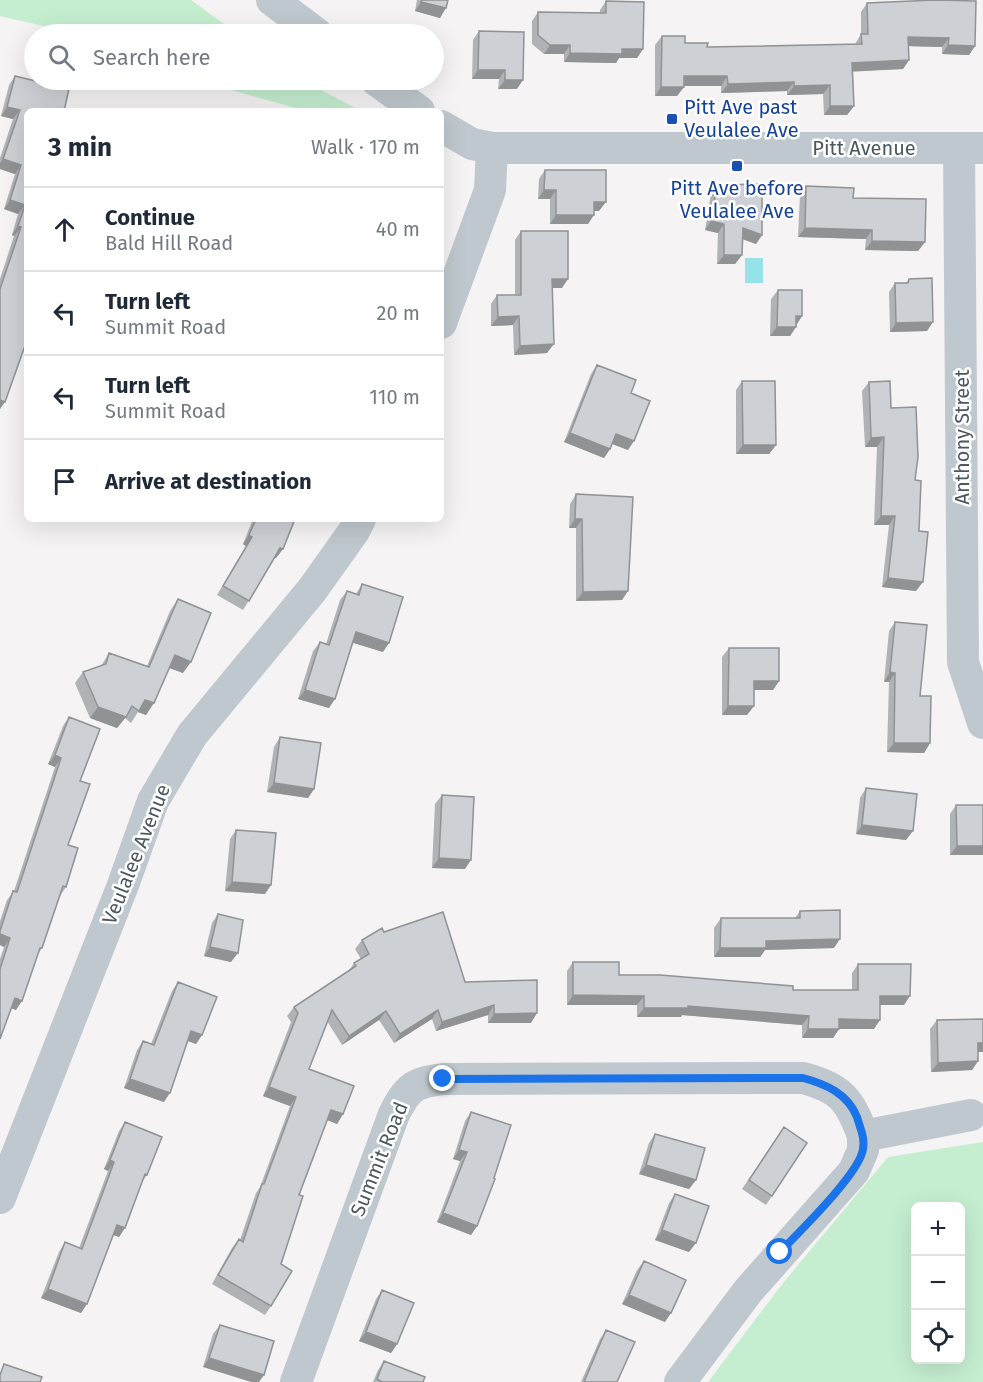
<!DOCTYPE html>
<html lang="en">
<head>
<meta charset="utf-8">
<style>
  body { margin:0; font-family:"Fira Sans",sans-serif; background:#f6f6f7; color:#1f2937 }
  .controls { position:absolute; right:18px; bottom:18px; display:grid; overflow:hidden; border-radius:9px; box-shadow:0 6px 24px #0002 }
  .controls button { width:54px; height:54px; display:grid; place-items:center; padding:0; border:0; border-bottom:2px solid #e0e1e3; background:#fff; color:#1f2937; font:30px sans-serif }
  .stop { position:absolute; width:18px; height:18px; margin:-14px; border:4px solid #1a73e8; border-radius:50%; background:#fff }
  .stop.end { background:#1a73e8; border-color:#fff; box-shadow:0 2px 6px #0008 }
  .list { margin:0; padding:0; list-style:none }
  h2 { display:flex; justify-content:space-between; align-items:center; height:78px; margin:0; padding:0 24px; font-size:26px }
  h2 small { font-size:20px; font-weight:400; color:#747a83 }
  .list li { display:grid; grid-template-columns:39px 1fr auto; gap:18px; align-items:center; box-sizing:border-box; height:84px; padding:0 24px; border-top:2px solid #e0e1e3 }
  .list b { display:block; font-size:22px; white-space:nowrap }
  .list p { margin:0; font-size:20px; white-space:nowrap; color:#747a83 }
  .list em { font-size:20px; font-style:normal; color:#747a83 }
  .icon { flex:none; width:33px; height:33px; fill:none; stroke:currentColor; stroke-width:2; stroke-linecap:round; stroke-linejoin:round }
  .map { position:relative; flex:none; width:983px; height:1382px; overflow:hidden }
  .search { position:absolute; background:#fff; box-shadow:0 6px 24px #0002; left:24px; top:24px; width:420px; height:66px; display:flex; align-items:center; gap:15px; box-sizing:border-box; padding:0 21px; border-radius:33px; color:#747a83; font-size:22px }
  .panel { position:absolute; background:#fff; box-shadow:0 6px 24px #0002; left:24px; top:108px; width:420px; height:414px; border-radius:9px }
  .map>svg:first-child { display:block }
  .green { fill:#c5eed0; fill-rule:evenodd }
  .water { fill:#95e2e8 }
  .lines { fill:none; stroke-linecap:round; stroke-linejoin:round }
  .minor { stroke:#bfc8ce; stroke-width:32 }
  .wall { fill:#b0b3b6 }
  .shaded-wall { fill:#909294 }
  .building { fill:#cdd0d4; stroke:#909294; stroke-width:1.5 }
  .route { stroke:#1a73e8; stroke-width:8 }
  .transit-dot { fill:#1a4fb4; stroke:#fff; stroke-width:2 }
  .labels { text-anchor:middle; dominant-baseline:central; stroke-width:5; stroke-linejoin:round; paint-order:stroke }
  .transit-label { font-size:20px; fill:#164399; stroke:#fff; text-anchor:start }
  .street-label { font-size:20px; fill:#4b585f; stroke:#fff }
</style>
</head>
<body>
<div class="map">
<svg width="983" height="1382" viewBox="0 0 983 1382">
  <rect width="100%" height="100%" fill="#f5f3f3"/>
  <path class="green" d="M0,0H191L238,34H78L0,16Z
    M202,80H302L361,111H306L234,91Z
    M983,1142V1382H708L783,1283L888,1157ZM960,1206V1360H916V1206Z"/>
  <path class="water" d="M745,258H763V283H745Z"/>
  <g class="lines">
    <path class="minor" d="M272,0L317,34
      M376,80L419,111
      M441,126L472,144L492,148H983
      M959,148L963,662L983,723
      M441,323L490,190L492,148
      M0,1198L123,885L153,801L192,735L312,590L354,531L360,519
      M296,1382L394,1114C408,1087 413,1083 443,1079L803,1078C841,1088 850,1100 863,1136L971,1115
      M680,1382L748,1291L854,1171L863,1150V1136"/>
  </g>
  <path class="wall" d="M417,0H448L440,18L415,11Z
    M606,1L643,49L637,58H619L616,63L564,62V54H544L532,44V21L538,12L600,13V10Z
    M867,3L975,46L969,55L942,54V47L908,46L909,60L903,69L853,71L854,106L847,115H824L823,94L787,95V91L721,93V86H684V87L677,96H655V45L662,36L685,43L707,47L855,44L861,34V12Z
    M479,31L517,89H498L499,79H472L473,40Z
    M15,76L27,111V340L0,409V279L14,236L12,235L18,214L4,209L15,174L0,169V158L13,119L1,116L9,85Z
    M545,170L599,211H594L588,224H550V199H538L539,179Z
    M717,185L762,235L756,244L742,239V255L735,264H717L718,233L705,230L711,194Z
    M806,186L925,242L918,251L865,250L866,239L798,237L800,195Z
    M521,231L562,288H552L547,353L514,355L513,325L491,326V304L497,295H515V240Z
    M909,279L927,331L890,332L889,292L895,283H906Z
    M778,290L802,316L790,336H770L771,299Z
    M597,365L631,393L628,450L612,444L610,449L604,458L564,442L591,374Z
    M742,381L776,445L769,454H736V390Z
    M869,382L891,408L915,480L919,531L916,591L882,587L889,525H874L877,447H865L862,391Z
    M576,494L622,600L576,601V528H569L570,504Z
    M253,519H295L283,549L276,558H275L243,610L217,595L246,546L243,544Z
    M362,584L383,652L353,642L329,708L298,699L313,651L320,642L326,644L340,600L347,591L356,594Z
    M178,599L183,673L169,668L146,715L138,712L131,723L125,718L117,728L90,718L75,683L83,672L101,666L109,653L147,666L170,611Z
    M895,622L920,696L930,743L924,753L887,752L889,682H884L889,631Z
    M729,648L779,681L773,690H754V706L747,715H722V657Z
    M69,717L80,781L68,845L66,887L60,896L42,948L38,954L16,1010L11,1008L0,1039V959L4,947L0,945V921L7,900L14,891L55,767L48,764L63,726Z
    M280,737L314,789L308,798L267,792L274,747Z
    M866,788L906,840L856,834L860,798Z
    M442,795L465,869L432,868L435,804Z
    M956,805H983V855H950V814Z
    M236,830L265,894L225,891L230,839Z
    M800,911L834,948L765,950L760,957H714V928L721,918H795Z
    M218,914L231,962L204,956L212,923Z
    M384,932L531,1023H488V1015L436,1031L432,1019L394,1043L379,1020L342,1045L327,1021L309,1069L343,1114L337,1124L327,1120L299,1195L271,1306L265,1315L212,1284L232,1248L239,1239L240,1240L256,1193L260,1187L290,1106L263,1096L291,1022L287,1016L294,1007L348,972L354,963L361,959L355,949L362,940Z
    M573,962L619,975L793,990H852V973L858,964L904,1005H880L874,1029H839L833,1038H802V1025L682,1015L681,1017H637V1005H567V971Z
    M178,982L202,1035L196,1044L188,1041L164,1102L124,1088L137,1050L143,1041L151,1044L172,991Z
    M983,1019V1052H978V1061L972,1070L931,1072L930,1029L937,1020Z
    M471,1112L494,1178L477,1226L471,1235L437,1222L460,1161L453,1159L465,1121Z
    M125,1122L147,1175L142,1182L119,1237L113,1235L81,1313L41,1298L59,1252L65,1242L79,1248L108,1171L104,1169L119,1131Z
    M784,1127L807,1143L766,1205L742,1189Z
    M655,1134L696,1180L689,1189L639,1174L649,1143Z
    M675,1194L689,1252L655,1240L669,1203Z
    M644,1261L665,1322L622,1304L637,1270Z
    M382,1290L397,1344L391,1353L359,1341L376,1299Z
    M220,1325L274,1341L203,1367L213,1334Z
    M606,1330L617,1382H581L600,1339Z
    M384,1361L423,1382H373L378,1370Z"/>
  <path class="shaded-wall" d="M421,2L446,8L440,18L415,11Z
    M908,37L949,38L942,47L902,46Z
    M550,45H570L564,54H544Z
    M948,45L975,46L969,55L942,54Z
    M622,49H643L637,58H619L616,63L564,62L570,53Z
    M909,60L903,69L846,72L852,63Z
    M478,70H505L499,79H472Z
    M684,76H727L721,86H677Z
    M505,80H523L517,89H498Z
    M794,82L787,91L721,93L728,84Z
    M830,85L823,94L787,95L794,86Z
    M661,87H684L677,96H655Z
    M830,106H854L847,115H824Z
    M7,107L20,110L13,119L1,116Z
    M3,159L21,165L15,174L0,169V163Z
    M544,190H556L550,199H538Z
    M10,200L25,205L18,214L4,209Z
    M594,202H606L599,211H588Z
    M556,215H594L588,224H550Z
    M711,221L724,224L718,233L705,230Z
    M18,226L21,227L14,236L12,235Z
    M743,228L762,235L756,244L737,237Z
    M805,228L872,230L866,239L798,237Z
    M872,241L925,242L918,251L865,250Z
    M724,255H742L735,264H717Z
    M552,279H568L562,288H546Z
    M519,316L513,325L491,326L498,317Z
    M796,316H802L796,325Z
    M933,322L927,331L890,332L896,323Z
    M777,327H796L790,336H770Z
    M554,344L547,353L514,355L520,346Z
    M0,400L5,402L0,409Z
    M570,433L610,449L604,458L564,442Z
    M616,434L634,441L628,450L610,443Z
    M884,437L877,447H865L871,438Z
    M743,445H776L769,454H736Z
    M881,516H895L889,525H874Z
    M575,519H582L576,528H569Z
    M249,535L252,537L246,546L243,544Z
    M280,548L283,549L276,558L274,557Z
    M888,578L923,582L916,591L882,587Z
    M628,591L622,600L576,601L583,592Z
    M356,632L389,643L383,652L350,642Z
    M175,655L191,662L183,673L167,667Z
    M890,672L895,673L889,682H884Z
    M754,681H779L773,690H748Z
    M305,690L335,699L329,708L298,699Z
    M145,700L154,703L146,715L138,712Z
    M728,706H754L747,715H722Z
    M98,707L126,717L117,728L90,718Z
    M894,743H930L924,753L887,752Z
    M55,755L61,758L55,767L48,764Z
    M274,783L314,789L308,798L267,792Z
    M862,825L913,831L906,840L856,834Z
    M957,846H983V855H950Z
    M439,858L471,860L465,869L432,868Z
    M232,882L271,885L265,894L225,891Z
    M0,934L10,938L4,947L0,945Z
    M840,939L834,948L765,950L760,957H714L720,948L766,941Z
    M210,947L238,953L231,962L204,956Z
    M573,995L644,996L637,1005H567Z
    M880,996H910L904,1005H874Z
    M15,998L22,1001L16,1010L8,1007Z
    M494,1005L488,1015L436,1031L442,1022Z
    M688,1006L809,1016L802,1025L682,1015L681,1017H637L644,1008Z
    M438,1010L432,1019L394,1043L400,1034Z
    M386,1011L379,1020L342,1045L349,1036Z
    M537,1013L531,1023H488L494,1014Z
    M839,1019L880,1020L874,1029H833Z
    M808,1029H839L833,1038H802Z
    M191,1031L202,1035L196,1044L185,1040Z
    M978,1043H983V1052H971Z
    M978,1061L972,1070L931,1072L938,1063Z
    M130,1079L170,1093L164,1102L124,1088Z
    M269,1087L296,1097L290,1106L263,1096Z
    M331,1110L343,1114L337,1124L325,1119Z
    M459,1150L467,1152L460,1161L453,1159Z
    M110,1160L114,1162L108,1171L104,1169Z
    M646,1165L696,1180L689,1189L639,1174Z
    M443,1213L477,1226L471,1235L437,1222Z
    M117,1225L125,1228L119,1237L111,1234Z
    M662,1230L696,1243L689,1252L655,1240Z
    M48,1289L87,1304L81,1313L41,1298Z
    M629,1295L671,1313L665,1322L622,1304Z
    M366,1332L397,1344L391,1353L359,1341Z
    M209,1358L264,1375L259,1382H251L203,1367Z"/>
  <path class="building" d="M422,0H448L446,8L421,2Z
    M934,0L976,1L975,46L948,45L949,38L908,37L909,60L852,63L854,106H830V85L794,86V82L728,84L727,76H684V87H661L662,36H685V43H708L707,47L862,44L861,34H868L867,3Z
    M606,1L644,2L643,49H622V54L570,53V45H550L538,35V12L606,13Z
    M479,31L524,32L523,80H505V70H478Z
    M15,76L69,89L64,111H27V340L5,402L0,400V289L21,227L18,226L25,205L10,200L21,165L3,159L20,110L7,107Z
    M545,170H606V202H594V215H556V190H544Z
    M762,184V235L743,228L742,255H724V224L711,221L717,185Z
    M806,186L854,188L853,198L926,199L925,242L872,241V230L805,228Z
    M521,231H568V279H552L554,344L520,346L519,316L498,317L497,295H521Z
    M932,278L933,322L896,323L895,283H908L909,279Z
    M778,290H802V316H796V327H777Z
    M597,365L636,380L631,393L650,401L634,441L616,434L610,449L570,433Z
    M742,381H775L776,445H743Z
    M890,381L891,408L916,407L918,457L915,480L921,481L919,531L928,532L923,582L888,578L895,516H881L884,437L871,438L869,382Z
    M576,494L633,497L628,591L583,592L582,519H575Z
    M256,519H295L283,549L280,548L249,601L223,586L252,537L249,535Z
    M362,584L403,597L389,643L356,632L335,699L305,690L320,642L329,645L347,591L359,595Z
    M178,599L211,613L191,662L175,655L154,703L145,700L139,711L132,706L126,717L98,707L83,672L106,664L109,653L149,667Z
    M895,622L927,625L920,696H931L930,743H894L895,673L890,672Z
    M729,648H779V681H754V706H728Z
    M69,717L100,729L80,781L90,784L68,845L78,848L66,887L63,886L42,948H40L22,1001L15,998L0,1039V969L10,938L0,934V931L13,891L17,892L61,758L55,755Z
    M280,737L321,743L314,789L274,783Z
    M866,788L917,794L913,831L862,825Z
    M442,795L474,797L471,860L439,858Z
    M956,805H983V846H957Z
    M236,830L276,833L271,885L232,882Z
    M840,910V939L766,941V948H720L721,918H800V911Z
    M443,912L465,982L537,980V1013L494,1014V1005L442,1022L438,1010L400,1034L386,1011L349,1036L332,1010L309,1069L354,1086L343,1114L331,1110L299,1195L303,1196L281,1264L292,1271L271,1306L218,1275L239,1239L243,1242L262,1184H264L296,1097L269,1087L298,1013L294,1007L356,966L354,963L369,954L362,940L382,928L384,932Z
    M218,914L243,920L238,953L210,947Z
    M573,962H619V975H660L793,986V990H858V964H911L910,996H880V1020L839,1019V1029H808L809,1016L688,1006V1008H644V996L573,995Z
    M178,982L217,997L202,1035L191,1031L170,1093L130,1079L143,1041L154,1045Z
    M983,1019V1043H978V1061L938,1063L937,1020Z
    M471,1112L511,1125L494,1178L495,1179L477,1226L443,1213L467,1152L459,1150Z
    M125,1122L162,1137L147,1175L145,1174L125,1228L117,1225L87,1304L48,1289L65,1242L82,1249L114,1162L110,1160Z
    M784,1127L807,1143L772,1196L749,1180Z
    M655,1134L705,1148L696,1180L646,1165Z
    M675,1194L709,1206L696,1243L662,1230Z
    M644,1261L686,1280L671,1313L629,1295Z
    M382,1290L414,1303L397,1344L366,1332Z
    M220,1325L274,1341L264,1375L209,1358Z
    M606,1330L635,1342L617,1382H584Z
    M384,1361L425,1377L423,1382H382L377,1379Z
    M4,1364L42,1377L40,1382H0V1375Z"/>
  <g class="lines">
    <path class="route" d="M443,1079L803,1078C826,1084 848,1094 857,1117C860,1128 865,1137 863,1149C860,1173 799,1232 780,1252"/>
  </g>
  <g class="transit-dot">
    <rect x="666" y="113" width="12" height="12" rx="3"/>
    <rect x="731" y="160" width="12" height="12" rx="3"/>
  </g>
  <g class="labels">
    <g class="transit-label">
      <text x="684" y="107">Pitt Ave past<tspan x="684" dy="23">Veulalee Ave</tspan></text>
      <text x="737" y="188" text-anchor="middle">Pitt Ave before<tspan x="737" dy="23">Veulalee Ave</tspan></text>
    </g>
    <g class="street-label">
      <text x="864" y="148">Pitt Avenue</text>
      <text transform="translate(962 437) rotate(-90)">Anthony Street</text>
      <text transform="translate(136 854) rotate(-68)">Veulalee Avenue</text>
      <text transform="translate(379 1159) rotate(-68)">Summit Road</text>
    </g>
  </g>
</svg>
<div class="controls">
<button>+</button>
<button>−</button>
<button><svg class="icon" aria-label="locate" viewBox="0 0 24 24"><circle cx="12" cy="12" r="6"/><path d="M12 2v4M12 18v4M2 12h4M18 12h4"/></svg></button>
</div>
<div class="stop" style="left:780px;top:1252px"></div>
<div class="stop end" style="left:443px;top:1079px"></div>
<div class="search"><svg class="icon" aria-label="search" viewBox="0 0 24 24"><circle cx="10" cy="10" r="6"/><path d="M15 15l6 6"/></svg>Search here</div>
<section class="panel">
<h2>3 min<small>Walk · 170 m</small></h2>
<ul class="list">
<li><svg class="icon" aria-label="ahead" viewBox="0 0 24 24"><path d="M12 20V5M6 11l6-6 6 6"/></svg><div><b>Continue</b><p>Bald Hill Road</p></div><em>40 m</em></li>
<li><svg class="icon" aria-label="left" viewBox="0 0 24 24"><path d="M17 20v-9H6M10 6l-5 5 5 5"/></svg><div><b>Turn left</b><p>Summit Road</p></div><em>20 m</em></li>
<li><svg class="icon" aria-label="left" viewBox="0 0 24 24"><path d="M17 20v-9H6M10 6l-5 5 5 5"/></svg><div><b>Turn left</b><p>Summit Road</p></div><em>110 m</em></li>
<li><svg class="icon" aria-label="arrive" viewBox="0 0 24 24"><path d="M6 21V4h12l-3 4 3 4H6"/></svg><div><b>Arrive at destination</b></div></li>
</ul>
</section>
</div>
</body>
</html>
